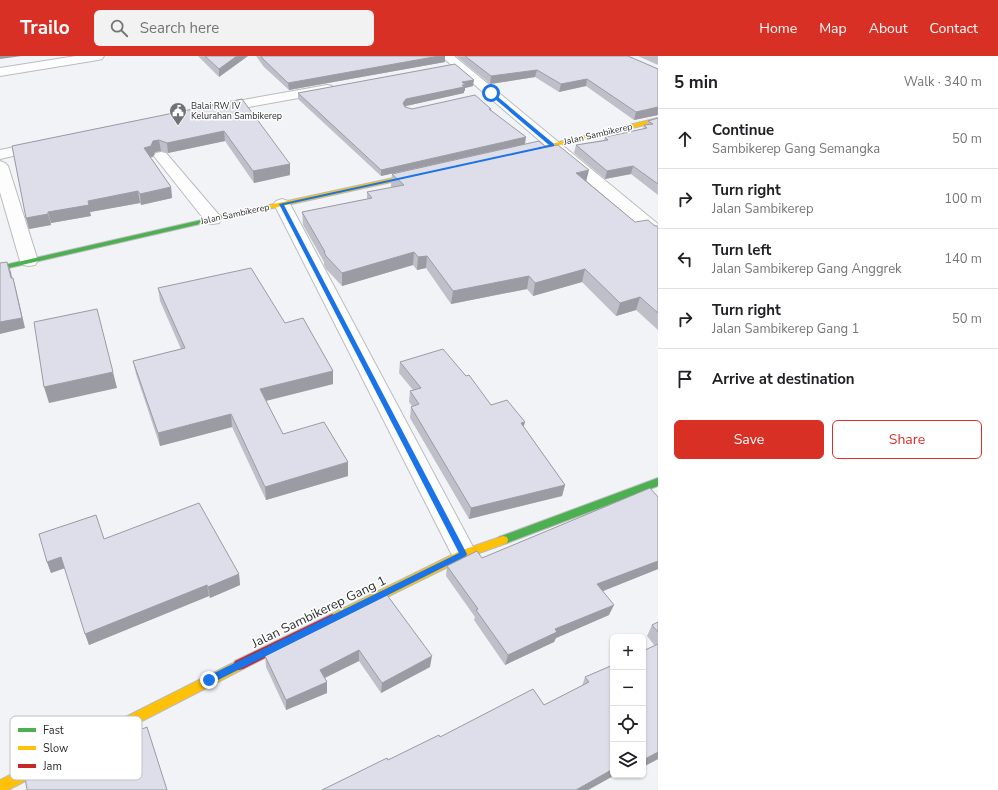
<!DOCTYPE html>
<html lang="en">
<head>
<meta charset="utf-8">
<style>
  body { margin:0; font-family:"Nunito Sans",sans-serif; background:#f2f2f2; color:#202124 }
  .controls { position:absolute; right:12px; bottom:12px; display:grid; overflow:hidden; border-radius:6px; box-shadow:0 1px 3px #0004 }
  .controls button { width:36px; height:36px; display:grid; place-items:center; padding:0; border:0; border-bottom:1px solid #e0e0e0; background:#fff; color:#202124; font:20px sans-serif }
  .stop { position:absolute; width:12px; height:12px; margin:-9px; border:3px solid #1a73e8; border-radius:50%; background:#fff }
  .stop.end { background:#1a73e8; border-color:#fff; box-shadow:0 1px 4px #0008 }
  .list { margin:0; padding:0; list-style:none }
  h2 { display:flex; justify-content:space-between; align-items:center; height:52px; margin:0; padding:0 16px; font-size:17px }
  h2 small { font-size:13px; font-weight:400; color:#757577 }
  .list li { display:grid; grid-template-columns:26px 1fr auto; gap:12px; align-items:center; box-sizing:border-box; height:60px; padding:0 16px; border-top:1px solid #e0e0e0 }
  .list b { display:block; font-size:15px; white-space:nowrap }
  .list p { margin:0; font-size:13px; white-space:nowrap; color:#757577 }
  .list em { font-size:13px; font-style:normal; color:#757577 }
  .actions { display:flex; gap:8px; padding:12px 16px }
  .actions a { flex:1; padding:9px 0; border:1px solid #d93025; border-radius:6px; text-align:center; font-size:14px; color:#d93025 }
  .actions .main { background:#d93025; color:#fff }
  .icon { flex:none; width:22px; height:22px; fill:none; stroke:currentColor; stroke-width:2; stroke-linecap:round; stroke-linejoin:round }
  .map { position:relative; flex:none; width:658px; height:734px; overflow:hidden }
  header { display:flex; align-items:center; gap:24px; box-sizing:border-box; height:56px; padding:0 20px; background:#d93025; color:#fff }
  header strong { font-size:19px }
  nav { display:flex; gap:22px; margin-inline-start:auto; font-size:14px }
  .search { width:280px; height:36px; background:#f2f2f2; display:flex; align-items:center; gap:10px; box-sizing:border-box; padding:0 14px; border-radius:6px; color:#757577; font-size:15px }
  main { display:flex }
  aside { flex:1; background:#fff }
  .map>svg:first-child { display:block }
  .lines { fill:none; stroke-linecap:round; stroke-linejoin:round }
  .street-casing { stroke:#babcbe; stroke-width:2 }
  .fast-casing { stroke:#babcbe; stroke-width:2 }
  .slow-casing { stroke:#babcbe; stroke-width:2 }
  .jam-casing { stroke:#babcbe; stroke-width:2 }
  .street { fill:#fdfdfe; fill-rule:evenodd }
  .fast { fill:#4caf50; fill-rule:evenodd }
  .slow { fill:#ffc107; fill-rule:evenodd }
  .jam { fill:#c62828; fill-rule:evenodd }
  .wall { fill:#bfbfc9 }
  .shaded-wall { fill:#9b9ba4 }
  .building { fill:#dedeea; stroke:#9b9ba4 }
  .route { fill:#1a73e8 }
  .labels { text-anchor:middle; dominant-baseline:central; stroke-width:3; stroke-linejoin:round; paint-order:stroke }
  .far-poi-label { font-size:9px; fill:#2b2c2f; stroke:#fff; text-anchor:start }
  .far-street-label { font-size:9px; fill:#2b2c2f; stroke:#fff }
  .near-street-label { font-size:13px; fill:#2b2c2f; stroke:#fff }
  .key { fill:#fff; stroke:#bfc0c1; stroke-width:1 }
  .key-label { font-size:11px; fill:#2b2c2f }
</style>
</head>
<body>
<header>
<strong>Trailo</strong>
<div class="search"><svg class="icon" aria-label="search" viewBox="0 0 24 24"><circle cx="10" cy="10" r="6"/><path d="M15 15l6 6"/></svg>Search here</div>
<nav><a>Home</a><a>Map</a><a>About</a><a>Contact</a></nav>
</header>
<main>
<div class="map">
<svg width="658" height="734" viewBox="0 0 658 734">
  <rect width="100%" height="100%" fill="#f1f3f6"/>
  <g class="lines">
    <defs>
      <path id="street" d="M76,0H104L102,3L98,4L0,20V12Z
        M441,0H454L658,168V182L652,181Z
        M327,29L332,30L334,33L332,36L215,57L210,56L208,53L210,50L215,49Z
        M42,85L47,86L49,89L47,92L0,103V94Z
        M161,96L166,97L219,159L221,163L219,167L213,168L207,167L154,100L156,97Z
        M0,105L5,107L8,110L38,205L35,209L29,210L23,209L20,205L0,136Z
        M282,143L288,145L290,148L473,491L477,498L473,505L464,508L455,505L274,148L276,145Z"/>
      <path id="fast" d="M241,155L244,157L243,158L0,214V210Z
        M658,422V430L507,487L503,488L499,487L498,484L499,481Z"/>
      <path id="slow" d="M658,62V66L517,99L514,97Z
        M421,116L424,118L423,119L241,159L238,157L241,155Z
        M503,480L507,481L508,484L507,487L468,501L336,566L332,568L328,566L326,563L328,560L460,495Z
        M239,604L243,605L245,609L243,613L8,734H0V724Z"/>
      <path id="jam" d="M332,558L336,560L338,563L336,566L243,613L239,614L235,613L233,609L235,605Z"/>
    </defs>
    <use href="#street" class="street-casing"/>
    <use href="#fast" class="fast-casing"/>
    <use href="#slow" class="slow-casing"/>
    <use href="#jam" class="jam-casing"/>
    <use href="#street" class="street"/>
    <use href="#fast" class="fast"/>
    <use href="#slow" class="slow"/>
    <use href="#jam" class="jam"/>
  </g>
  <path class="wall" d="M198,0H248L219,21Z
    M256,0H445V6L289,34L264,11Z
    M456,0H628L658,13V59L634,64L586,30L559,36L535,21L490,28Z
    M638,0H658V9Z
    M473,30L465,32V35H464V37L406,50L405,51L412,53H491V54L525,88L381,120L298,43V37Z
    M242,43L290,119L254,127L225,85L168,97L161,95L155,96L153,101H150L171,131L172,142L141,149L140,147L90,156L91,160L51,167V169L29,173L26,162L12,90Z
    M658,62V139L631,118L605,123L574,97L576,89L604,84L605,81L643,73L644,69H647L648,65Z
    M392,118L586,125L635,166L658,170V274L636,254L616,260L582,226L533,240L527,233L451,248L426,212L417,214L413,209L342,230L326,213L324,209V206L303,169L302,156L367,143V136L392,132L391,130Z
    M158,232L285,267L333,315V328L266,345L283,378L348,420L266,444L232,371L160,390L136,318L133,305L181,293L160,245Z
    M400,306L491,349L524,371L565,429L562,440L469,463L410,362L411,351L412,350L409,346L410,335L413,334L399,317Z
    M658,441V513L603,535L609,559L556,582L554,586L505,609L474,564L475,561L446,520L447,510L482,502Z
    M104,483L239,518L240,529L210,542L209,540L89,589L65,512L51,517L47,506Z
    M387,539L430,611L381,637L359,605L325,622L327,626V637L286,654L266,611L265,600Z
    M658,566V703L643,711V595L655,590L647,580L652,569Z
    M613,609L615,719L588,734H322L388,704L440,681L544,649L582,630L585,621Z"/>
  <path class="shaded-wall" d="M0,0H22L0,3Z
    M237,0H248L219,21V13Z
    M439,0H445V6L289,34L288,27Z
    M537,14L535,21L490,28L491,20Z
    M587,23L586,30L559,36L561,28Z
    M474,24L473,30L465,32V35H464V37L406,50L403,53V47L406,43L462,26Z
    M658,51V59L634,64L636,56Z
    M224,75L225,85L168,97L167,87Z
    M526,81L525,88L381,120V114Z
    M159,84L161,95L155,96L153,101L145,102L144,92L153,85Z
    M290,108V119L254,127L253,115Z
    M633,110L631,118L605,123L607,115Z
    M589,114L586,126L576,117Z
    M171,131L172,142L141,149L140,138Z
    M138,135L140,147L90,156L91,160L51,167L48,156L88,145Z
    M48,158L51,169L29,173L26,162Z
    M414,196L413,209L342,230V217Z
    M427,200L426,212L417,214L418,201Z
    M7,206L11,216L14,233L11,222Z
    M585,213L582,226L533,240L535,227Z
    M529,220L527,233L451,248L453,235Z
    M13,222L16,233L25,272L0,278V266Z
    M640,241L636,254L616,260L620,247Z
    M333,315V328L261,346L260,333Z
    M113,316L117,332L49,347L44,331Z
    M231,358L232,371L160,390L158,377Z
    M525,366L522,377L521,367Z
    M348,406V420L266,444L265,431Z
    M565,429L562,440L469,463L471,452Z
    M61,501L65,512L51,517L47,506Z
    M658,505V513L593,539L597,528Z
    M239,518L240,529L210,542L208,531Z
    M207,529L209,540L89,589L85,578Z
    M614,549L609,559L556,582L554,586L505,609L508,599L555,573Z
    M359,594V605L320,624V614Z
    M432,600L430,611L381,637L382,627Z
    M327,626V637L286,654V644Z
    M658,696V703L643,711V707L645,703Z
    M613,713V719H615L588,734H576Z"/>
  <path class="building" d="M205,0H237L219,13Z
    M261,0H439L288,27L263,3Z
    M465,0H628L658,13V51L636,56L587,23L561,28L537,14L491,20Z
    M455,8L474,24L462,26L466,29H462L464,31L406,43L403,47L405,51L412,53L475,39L491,53H489L526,81L381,114L298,37Z
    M242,43L290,108L253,115L224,75L167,87L159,84L153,85L151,90L144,92L171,131L140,138L138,135L88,145L89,149L48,156V158L26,162L12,90Z
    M658,62V128L633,110L607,115L576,89L608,84L605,81L647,72L644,69L653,68L648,65Z
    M539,85L546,91L558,89L589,114L576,117L635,166L648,164L655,170H658V257L640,241L620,247L585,213L535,227L529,220L453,235L427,200L418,201L414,196L342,217L326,200L324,196H325L302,156L372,142L367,136L404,129L392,118Z
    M7,206L11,222H13L22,262L0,266V207Z
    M251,212L285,267L303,262L333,315L260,333L283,378L324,366L348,406L265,431L231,358L158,377L133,305L185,292L158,232Z
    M97,253L113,316L44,331L34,266Z
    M443,293L466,320L469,319L491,349L507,344L525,366L521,367L565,429L471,452L411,351L419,348L410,335L421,332L400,306Z
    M650,432L658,441V505L597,528L614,549L555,573L557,576L508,599L476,554L478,553L447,510L477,495L482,502Z
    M199,447L239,518L208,531L207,529L85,578L61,501L47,506L39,478L96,459L104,483Z
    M387,539L432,600L382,627L359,594L320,614L327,626L286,644L265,600Z
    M658,566V576L652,569Z
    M658,588V696L645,703L643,700V595Z
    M613,609V713L576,734H322L387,702L388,704L439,679L440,681L533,633L544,649L589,626L585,621Z
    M147,671L167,734H27L25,721L78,693L79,699Z"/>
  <path class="route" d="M489,36H492L554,88V90L284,149L467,498L466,500L212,627H206L205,624L206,621L459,497L279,148L549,89L489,38Z"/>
  <defs>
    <symbol id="civic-pin" viewBox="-11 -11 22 30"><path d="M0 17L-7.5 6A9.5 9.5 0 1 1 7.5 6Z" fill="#707275" stroke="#fff"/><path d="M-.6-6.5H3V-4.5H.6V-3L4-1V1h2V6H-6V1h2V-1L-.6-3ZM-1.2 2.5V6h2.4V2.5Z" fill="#fff"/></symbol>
  </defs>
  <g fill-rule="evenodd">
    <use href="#civic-pin" x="168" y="45" width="20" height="27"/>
  </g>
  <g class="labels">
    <g class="far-poi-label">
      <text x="191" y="50">Balai RW IV<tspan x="191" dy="10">Kelurahan Sambikerep</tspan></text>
    </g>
    <g class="far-street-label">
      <text transform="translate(598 78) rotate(-13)">Jalan Sambikerep</text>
      <text transform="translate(235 158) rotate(-12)">Jalan Sambikerep</text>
    </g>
    <g class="near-street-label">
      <text transform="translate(319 556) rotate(-26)">Jalan Sambikerep Gang 1</text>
    </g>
  </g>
  <rect x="10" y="660" width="132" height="64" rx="6" class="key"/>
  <rect x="18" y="672" width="18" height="4" fill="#4caf50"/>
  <rect x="18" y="690" width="18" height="4" fill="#ffc107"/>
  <rect x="18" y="708" width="18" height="4" fill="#c62828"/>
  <g class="key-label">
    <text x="43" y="678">Fast</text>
    <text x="43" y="696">Slow</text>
    <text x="43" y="714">Jam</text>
  </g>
</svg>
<div class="controls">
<button>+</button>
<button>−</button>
<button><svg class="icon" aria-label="locate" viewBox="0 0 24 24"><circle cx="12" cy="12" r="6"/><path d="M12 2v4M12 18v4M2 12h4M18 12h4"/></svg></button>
<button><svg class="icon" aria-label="layers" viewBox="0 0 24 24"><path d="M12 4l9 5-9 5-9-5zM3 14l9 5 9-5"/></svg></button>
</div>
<div class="stop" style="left:491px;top:37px"></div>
<div class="stop end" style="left:209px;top:624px"></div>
</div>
<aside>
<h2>5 min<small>Walk · 340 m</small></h2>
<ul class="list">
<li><svg class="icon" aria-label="ahead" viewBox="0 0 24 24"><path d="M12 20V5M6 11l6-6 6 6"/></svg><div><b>Continue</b><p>Sambikerep Gang Semangka</p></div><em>50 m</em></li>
<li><svg class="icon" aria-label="right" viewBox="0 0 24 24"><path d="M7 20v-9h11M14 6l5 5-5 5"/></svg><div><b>Turn right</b><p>Jalan Sambikerep</p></div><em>100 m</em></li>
<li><svg class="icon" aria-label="left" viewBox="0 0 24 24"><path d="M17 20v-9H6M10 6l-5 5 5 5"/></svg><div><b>Turn left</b><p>Jalan Sambikerep Gang Anggrek</p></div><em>140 m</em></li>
<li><svg class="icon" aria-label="right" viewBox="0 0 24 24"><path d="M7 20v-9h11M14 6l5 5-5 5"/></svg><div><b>Turn right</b><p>Jalan Sambikerep Gang 1</p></div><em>50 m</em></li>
<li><svg class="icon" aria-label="arrive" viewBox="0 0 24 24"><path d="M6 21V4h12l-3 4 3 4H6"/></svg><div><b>Arrive at destination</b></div></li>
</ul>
<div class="actions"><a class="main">Save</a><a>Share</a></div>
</aside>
</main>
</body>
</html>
